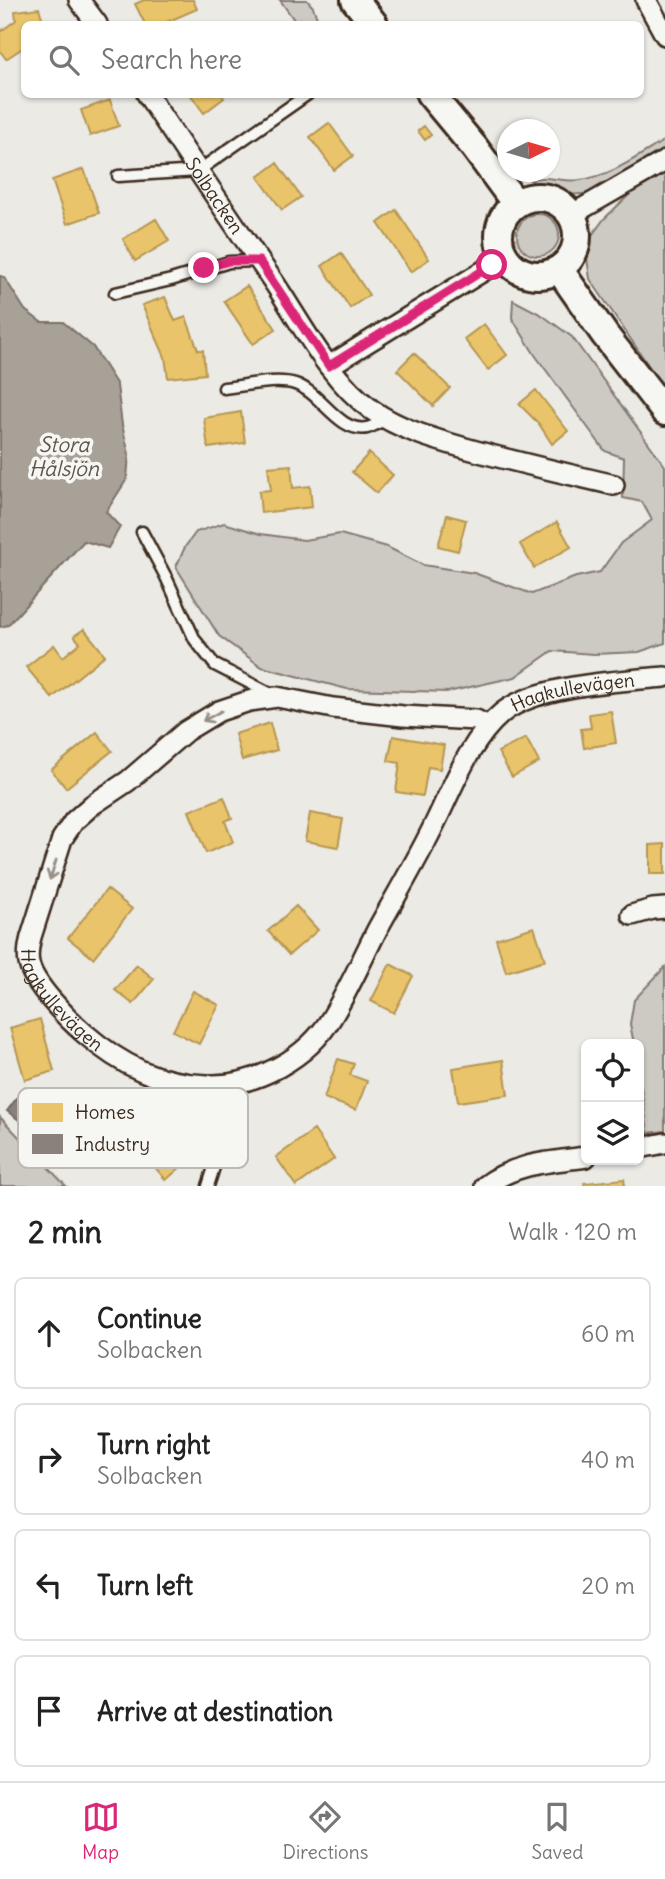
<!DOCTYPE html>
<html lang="en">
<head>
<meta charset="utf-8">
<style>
  body { margin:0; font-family:Delius,sans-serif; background:#f2f2f2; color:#222 }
  .controls { position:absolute; right:21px; bottom:21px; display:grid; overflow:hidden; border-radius:10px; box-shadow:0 2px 5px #0004 }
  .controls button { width:63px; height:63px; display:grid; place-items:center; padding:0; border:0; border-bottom:2px solid #e0e0e0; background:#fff; color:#222; font:35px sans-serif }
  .compass { position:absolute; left:497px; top:119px; width:63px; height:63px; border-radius:50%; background:#fff; box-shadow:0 2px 5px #0004; rotate:85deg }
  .stop { position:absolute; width:21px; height:21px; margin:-16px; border:5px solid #db2777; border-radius:50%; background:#fff }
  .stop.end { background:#db2777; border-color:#fff; box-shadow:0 2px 7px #0008 }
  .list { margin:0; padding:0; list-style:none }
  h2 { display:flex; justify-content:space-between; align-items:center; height:91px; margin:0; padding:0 28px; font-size:30px }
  h2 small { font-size:23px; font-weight:400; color:#767676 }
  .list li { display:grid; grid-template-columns:46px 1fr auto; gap:21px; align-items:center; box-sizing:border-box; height:112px; margin:0 14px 14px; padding:0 14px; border:2px solid #e0e0e0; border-radius:10px }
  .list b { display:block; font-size:26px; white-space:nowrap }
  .list p { margin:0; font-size:23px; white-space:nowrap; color:#767676 }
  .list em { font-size:23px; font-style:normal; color:#767676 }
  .icon { flex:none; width:38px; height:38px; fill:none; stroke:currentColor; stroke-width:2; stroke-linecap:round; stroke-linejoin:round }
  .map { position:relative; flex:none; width:665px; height:1186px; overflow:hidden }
  .search { position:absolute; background:#fff; box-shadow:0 2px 5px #0004; left:21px; right:21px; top:21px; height:77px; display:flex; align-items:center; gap:18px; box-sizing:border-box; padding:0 24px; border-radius:10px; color:#767676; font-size:26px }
  .sheet { height:595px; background:#fff }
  nav { display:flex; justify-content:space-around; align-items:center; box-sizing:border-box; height:98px; border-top:2px solid #e0e0e0; background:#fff; font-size:19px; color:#767676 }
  nav a { display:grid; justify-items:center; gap:4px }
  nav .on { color:#db2777 }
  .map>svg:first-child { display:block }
  .green { fill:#cdcac4; stroke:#847a71; stroke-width:2 }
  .water { fill:#a8a198; stroke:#7c7167; stroke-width:2 }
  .homes { fill:#e9c46a; stroke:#b59653; stroke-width:2 }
  .industry { fill:#8a817c; stroke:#726760; stroke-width:2 }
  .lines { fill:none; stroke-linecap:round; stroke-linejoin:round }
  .lane-casing { stroke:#3b2a1e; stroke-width:15 }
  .street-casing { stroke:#3b2a1e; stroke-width:24 }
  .secondary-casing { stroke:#3b2a1e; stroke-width:32 }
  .lane { stroke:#f6f6f2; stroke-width:10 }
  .street { stroke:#f6f6f2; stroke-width:19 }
  .secondary { stroke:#f6f6f2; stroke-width:26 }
  .oneway { stroke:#989088 }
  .route { stroke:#db2777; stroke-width:9 }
  .labels { text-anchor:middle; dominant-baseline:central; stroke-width:7; stroke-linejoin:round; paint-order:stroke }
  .street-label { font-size:19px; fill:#3b2a1e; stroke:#f6f6f2 }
  .water-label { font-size:21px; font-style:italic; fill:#615449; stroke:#f6f6f2 }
  .key { fill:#f6f6f2; stroke:#beb9b2; stroke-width:2 }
  .key-label { font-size:19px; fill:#3b2a1e }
</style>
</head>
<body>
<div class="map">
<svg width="665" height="1186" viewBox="0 0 665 1186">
  <rect width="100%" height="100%" fill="#ebeae5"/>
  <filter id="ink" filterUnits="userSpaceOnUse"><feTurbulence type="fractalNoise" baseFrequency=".0143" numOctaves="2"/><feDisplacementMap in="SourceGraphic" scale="14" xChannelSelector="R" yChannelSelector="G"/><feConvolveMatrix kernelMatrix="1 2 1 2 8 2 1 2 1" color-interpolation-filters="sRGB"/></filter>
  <g filter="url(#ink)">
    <path class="green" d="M280,0H307L313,7L319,24H297Z
      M665,140V154L590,193C565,197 551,193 530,180C545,174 563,183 580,180C612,176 638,156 665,140Z
      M665,171V381L661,384L590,279L587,258L590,238L604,219L632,192Z
      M517 235a21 21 0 1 1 42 0a21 21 0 1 1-42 0Z
      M513,300L542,315L572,337L665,466V643L639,652L594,654L552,651L515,677L448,692L347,689L262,667L219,636L176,567L185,547L196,532L224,523L261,534L304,540L340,534L387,547L423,565L474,573L532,594L576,577L600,572L621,543L652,520L642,502L623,498L624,458L605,451L535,355L512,318Z
      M665,967V1131L648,1133L639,1075V1044H634L630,1024L634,1000Z
      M0,1117L66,1186H0Z"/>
    <path class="water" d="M0,276L4,277L25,310L41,322H63L93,347L117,385L122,425L129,454L127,479L106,512L120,527L108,548L84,541L8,625L0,627Z"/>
    <path class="homes" d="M144,0H193L197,9L162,24H145L135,4Z
      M39,8L44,24H24V47L6,59L0,51V32L16,20L15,11Z
      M190,94H221L224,98L204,113Z
      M110,100L119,126L90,136L81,110Z
      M329,123L353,156L334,170L310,137Z
      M424,126L431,135L425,140L418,131Z
      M277,163L301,197L282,210L258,177Z
      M84,169L99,213L67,224L52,180Z
      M396,210L429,259L411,272L378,223Z
      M156,219L169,241L135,261L123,239Z
      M341,253L369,295L350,308L322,266Z
      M247,286L276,329L253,344L224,301Z
      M165,297L175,321L186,317L198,350H203L205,374L168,378L165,357L142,305Z
      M484,324L507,355L488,370L464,339Z
      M414,353L450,388L433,406L397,370Z
      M536,390L568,431L552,444L539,424L519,404Z
      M241,412L245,443L208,448L204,418Z
      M369,453L393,475L377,493L352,472Z
      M291,465L293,488L310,486L312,507L261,513L259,491L271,490L268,467Z
      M447,515L466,520L458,551L438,546Z
      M557,522L571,547L534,568L520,544Z
      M84,629L105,655L52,698L26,667L54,645L63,657L80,643L74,636Z
      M611,711L616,743L584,748L581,729L591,728L589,714Z
      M270,723L277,750L242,760L235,734Z
      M97,732L112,751L66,788L51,770Z
      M393,736L444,745L440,769L428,767L423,796L396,792L400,763L388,761Z
      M526,738L539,762L512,777L498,752Z
      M224,797L232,818L225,821L233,842L206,853L189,811Z
      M310,813L343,819L338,847L305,841Z
      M665,844V874H650V845Z
      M107,889L132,909L93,958L68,938Z
      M296,906L318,930L289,955L268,931Z
      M534,927L545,960L506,972L496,939Z
      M390,964L413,976L394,1013L371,1001Z
      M137,965L154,979L133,1004L115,990Z
      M193,991L219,1005L199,1044L173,1031Z
      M40,1019L54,1071L25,1080L10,1028Z
      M338,1059L354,1064L350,1075L367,1081L356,1110L324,1098Z
      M503,1060L508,1095L458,1102L453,1068Z
      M195,1114L215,1137L166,1180L146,1157Z
      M314,1130L334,1159L296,1186L276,1157Z
      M624,1179L625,1186H585L584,1183Z"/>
    <path class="industry" d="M25,1087L44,1101L26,1125L7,1111Z"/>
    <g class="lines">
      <defs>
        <path id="lane" d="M118,176L198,171L308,94
          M115,293L171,280L229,262L259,261
          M224,388C244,386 276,378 295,384C321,392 338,433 367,428C373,427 380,422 386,418
          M142,532L166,577L195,640L215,665L273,695
          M208,1186L241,1083"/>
        <g id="street">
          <path d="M79,0L97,24"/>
          <path d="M646,0L665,35"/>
          <path id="s1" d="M147,94C189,158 232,221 275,284C303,326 330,380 372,410C399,429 433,439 465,448C514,462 564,473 614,485"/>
          <path d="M571,215L665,161"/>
          <path d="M329,366L506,257"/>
          <path id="s2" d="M488,726L476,720L403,716L333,708L277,697L249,701L219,711L186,731L128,781L92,805L74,821L62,839L31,937C29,945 27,954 29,963C33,984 68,1019 84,1033C121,1065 158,1084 208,1085C255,1087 308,1058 332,1017C349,989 363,957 378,928C398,892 419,857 436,821C454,784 470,740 502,713C536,685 620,681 665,677"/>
          <path d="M632,915L653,909L665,908"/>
          <path d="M639,1148L665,1143"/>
          <path d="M485,1186C515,1163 550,1162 586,1157"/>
        </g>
        <path id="secondary" d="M355,0L374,24
          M430,94L474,147L516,204
          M499 236a39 39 0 1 1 78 0a39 39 0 1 1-78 0Z
          M559,269L605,335L665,412"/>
      </defs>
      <use href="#lane" class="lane-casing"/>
      <use href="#street" class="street-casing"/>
      <use href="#secondary" class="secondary-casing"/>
      <use href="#lane" class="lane"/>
      <use href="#street" class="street"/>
      <use href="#secondary" class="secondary"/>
    </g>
    <defs><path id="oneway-shaft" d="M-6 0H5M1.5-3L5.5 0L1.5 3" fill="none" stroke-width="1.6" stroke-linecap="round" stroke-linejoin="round" transform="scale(1.75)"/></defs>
    <g class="oneway">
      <use href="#oneway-shaft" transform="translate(212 716) rotate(151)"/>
      <use href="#oneway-shaft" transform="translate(53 870) rotate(108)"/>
    </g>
  </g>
  <g class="lines" filter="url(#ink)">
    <path class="route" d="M204,268L229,261H259L329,366L492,265"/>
  </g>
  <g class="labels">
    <g class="street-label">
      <text stroke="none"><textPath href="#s1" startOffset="122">Solbacken</textPath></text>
      <text stroke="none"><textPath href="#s2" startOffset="1407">Hagkullevägen</textPath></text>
      <text stroke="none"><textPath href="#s2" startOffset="656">Hagkullevägen</textPath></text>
    </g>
    <g class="water-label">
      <text x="64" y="444">Stora<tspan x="64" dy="24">Hålsjön</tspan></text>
    </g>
  </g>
  <rect x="18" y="1088" width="230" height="80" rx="10" class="key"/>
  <rect x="32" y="1103" width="31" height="19" fill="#e9c46a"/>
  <rect x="32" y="1134" width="31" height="20" fill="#8a817c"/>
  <g class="key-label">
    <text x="75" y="1119">Homes</text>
    <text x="75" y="1151">Industry</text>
  </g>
</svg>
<div class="controls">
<button><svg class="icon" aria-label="locate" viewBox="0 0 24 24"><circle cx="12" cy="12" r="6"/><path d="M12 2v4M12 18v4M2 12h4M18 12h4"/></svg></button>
<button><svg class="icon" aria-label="layers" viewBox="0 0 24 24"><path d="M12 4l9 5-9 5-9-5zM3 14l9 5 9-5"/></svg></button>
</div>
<svg class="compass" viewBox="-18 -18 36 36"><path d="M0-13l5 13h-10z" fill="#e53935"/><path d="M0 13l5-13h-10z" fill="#767676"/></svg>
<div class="stop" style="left:492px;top:265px"></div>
<div class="stop end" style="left:204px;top:268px"></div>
<div class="search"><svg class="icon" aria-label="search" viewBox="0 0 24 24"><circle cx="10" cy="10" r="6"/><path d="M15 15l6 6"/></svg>Search here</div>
</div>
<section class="sheet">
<h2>2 min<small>Walk · 120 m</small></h2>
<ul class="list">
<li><svg class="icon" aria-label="ahead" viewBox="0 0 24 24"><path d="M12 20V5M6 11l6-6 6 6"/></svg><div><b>Continue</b><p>Solbacken</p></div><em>60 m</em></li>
<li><svg class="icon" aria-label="right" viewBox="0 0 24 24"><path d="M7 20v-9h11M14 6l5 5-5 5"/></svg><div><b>Turn right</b><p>Solbacken</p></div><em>40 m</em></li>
<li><svg class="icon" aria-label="left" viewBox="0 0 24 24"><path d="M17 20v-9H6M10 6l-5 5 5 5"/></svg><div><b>Turn left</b></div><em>20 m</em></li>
<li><svg class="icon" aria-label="arrive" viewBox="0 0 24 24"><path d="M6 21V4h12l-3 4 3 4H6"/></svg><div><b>Arrive at destination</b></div></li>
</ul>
</section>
<nav>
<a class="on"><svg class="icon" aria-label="map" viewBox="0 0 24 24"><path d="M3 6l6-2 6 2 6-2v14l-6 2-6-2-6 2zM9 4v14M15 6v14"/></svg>Map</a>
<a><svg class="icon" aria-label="directions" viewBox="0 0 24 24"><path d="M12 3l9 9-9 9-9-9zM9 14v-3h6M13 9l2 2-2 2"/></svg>Directions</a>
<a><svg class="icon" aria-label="saved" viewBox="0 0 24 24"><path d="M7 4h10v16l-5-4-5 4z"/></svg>Saved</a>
</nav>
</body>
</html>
